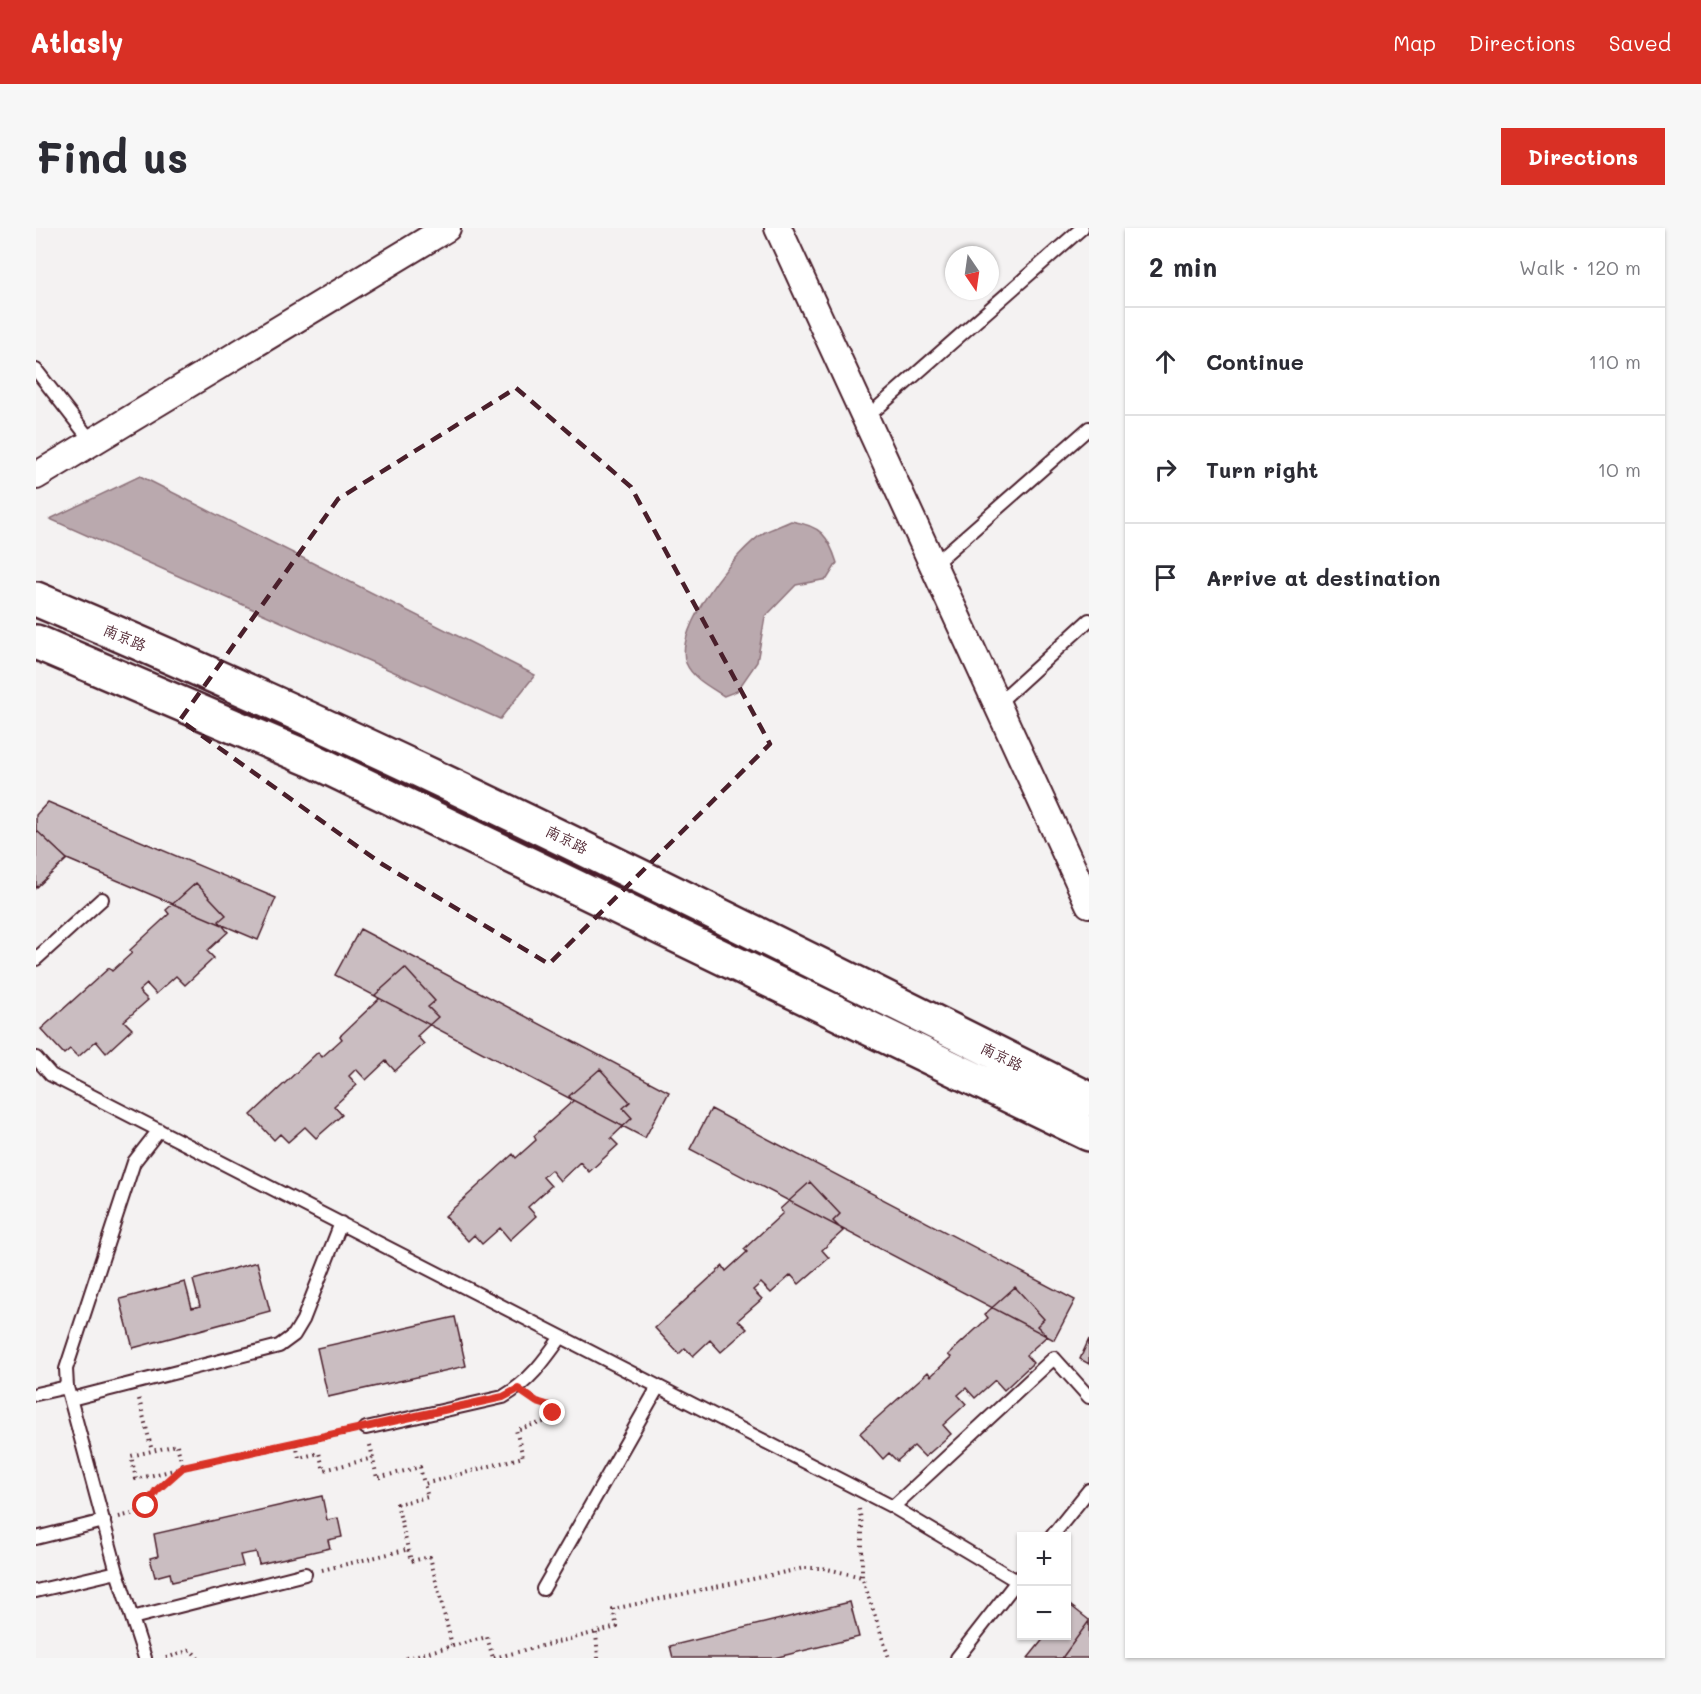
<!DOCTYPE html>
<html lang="en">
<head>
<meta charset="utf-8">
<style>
  body { margin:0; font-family:Mali,"LXGW WenKai TC",sans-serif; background:#f7f7f7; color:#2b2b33 }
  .controls { position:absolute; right:18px; bottom:18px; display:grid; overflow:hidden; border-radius:0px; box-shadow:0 2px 4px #0004 }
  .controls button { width:54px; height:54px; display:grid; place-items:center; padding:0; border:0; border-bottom:2px solid #e1e1e2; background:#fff; color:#2b2b33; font:30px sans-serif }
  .compass { position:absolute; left:909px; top:18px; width:54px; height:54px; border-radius:50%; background:#fff; box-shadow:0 2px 4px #0004; rotate:167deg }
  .stop { position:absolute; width:18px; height:18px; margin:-14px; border:4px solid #d93025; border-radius:50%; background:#fff }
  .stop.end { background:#d93025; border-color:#fff; box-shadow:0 2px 6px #0008 }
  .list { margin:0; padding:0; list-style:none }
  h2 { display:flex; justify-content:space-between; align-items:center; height:78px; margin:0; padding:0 24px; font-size:26px }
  h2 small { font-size:20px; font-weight:400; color:#7c7c81 }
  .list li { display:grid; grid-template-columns:39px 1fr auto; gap:18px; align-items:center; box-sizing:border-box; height:108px; padding:0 24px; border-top:2px solid #e1e1e2 }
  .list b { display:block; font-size:22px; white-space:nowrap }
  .list em { font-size:20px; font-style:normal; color:#7c7c81 }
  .icon { flex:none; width:33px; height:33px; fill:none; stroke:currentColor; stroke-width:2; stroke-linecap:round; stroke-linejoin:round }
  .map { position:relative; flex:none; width:1053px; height:1430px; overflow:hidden; border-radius:0px }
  header { display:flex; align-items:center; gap:36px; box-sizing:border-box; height:84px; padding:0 30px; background:#d93025; color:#fff }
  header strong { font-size:28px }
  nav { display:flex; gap:33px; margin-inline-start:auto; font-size:21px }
  .intro { display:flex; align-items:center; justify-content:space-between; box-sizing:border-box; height:144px; padding:0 36px }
  h1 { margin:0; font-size:42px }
  .button { padding:15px 27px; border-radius:0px; background:#d93025; color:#fff; font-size:21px; font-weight:700 }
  main { display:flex; gap:36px; padding:0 36px }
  aside { flex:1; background:#fff; border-radius:0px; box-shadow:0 2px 4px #0004 }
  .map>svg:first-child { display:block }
  .water { fill:#baa9ae; stroke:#8d727a; stroke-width:1.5 }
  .building { fill:#cabdc1; stroke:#4a1f2b; stroke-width:1.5 }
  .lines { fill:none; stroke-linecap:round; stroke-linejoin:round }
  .lane-casing { stroke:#4a1f2b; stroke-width:16 }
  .street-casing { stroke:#4a1f2b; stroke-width:30 }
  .primary-casing { stroke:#4a1f2b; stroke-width:38 }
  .path { stroke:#4a1f2b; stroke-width:4; stroke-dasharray:1.5 4.5; stroke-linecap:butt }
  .lane { stroke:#fff; stroke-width:12 }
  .street { stroke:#fff; stroke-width:26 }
  .primary { stroke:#fff; stroke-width:33 }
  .route { stroke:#d93025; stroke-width:8 }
  .marked { fill:none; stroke:#4a1f2b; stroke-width:4.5; stroke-dasharray:12 8; stroke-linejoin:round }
  .labels { text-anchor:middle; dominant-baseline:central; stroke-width:5; stroke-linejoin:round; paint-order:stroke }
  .street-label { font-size:15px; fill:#4a1f2b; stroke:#fff }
</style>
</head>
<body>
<header>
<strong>Atlasly</strong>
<nav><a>Map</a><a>Directions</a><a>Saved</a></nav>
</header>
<div class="intro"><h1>Find us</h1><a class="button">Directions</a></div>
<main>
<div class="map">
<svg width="1053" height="1430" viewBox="0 0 1053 1430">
  <rect width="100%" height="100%" fill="#f4f2f2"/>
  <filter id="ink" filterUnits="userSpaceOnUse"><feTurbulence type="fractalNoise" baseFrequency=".0167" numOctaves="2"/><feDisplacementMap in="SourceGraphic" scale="12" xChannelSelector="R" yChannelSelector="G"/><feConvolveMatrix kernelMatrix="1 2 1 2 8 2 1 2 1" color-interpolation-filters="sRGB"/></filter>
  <g filter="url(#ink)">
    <path class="water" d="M104,248L499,447L464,491L14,291Z
      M755,293C785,298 792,307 801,335L791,351L760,357L729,389L721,434L701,463L688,468C674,459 657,451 650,435C637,401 701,321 729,304C737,300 747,297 755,293Z"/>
    <path class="building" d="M12,574L240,670L222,712L31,631L0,602V587Z
      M0,602L31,631L0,660Z
      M160,655L190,687L183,693L192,704L171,723L178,730L149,757L140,748L120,766L111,756L103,763L112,772L88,793L96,801L70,825L60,813L42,829L34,821L28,826L5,801L73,740L76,743L96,725L94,722L133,686L130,682Z
      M324,701L633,864L609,910L299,747Z
      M369,740L399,773L392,779L402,789L381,808L388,816L359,843L350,833L330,852L320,841L313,848L321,857L298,878L306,887L280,910L269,899L252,914L244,906L238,912L215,887L282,824L286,829L306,811L304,808L343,771L339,767Z
      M564,841L594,874L587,880L596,890L575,910L582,917L553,944L544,934L524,953L515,942L507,949L515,958L492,979L500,988L474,1012L464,1000L446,1016L438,1007L432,1013L409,988L477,926L480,930L500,912L498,908L537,873L533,868Z
      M675,881L1039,1072L1018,1112L654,921Z
      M774,954L804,986L797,993L807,1003L786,1022L793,1030L763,1056L755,1047L735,1065L725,1055L717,1062L726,1071L702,1092L711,1101L685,1124L674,1112L657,1128L649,1120L643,1126L619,1100L687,1038L690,1043L711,1024L708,1021L747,985L744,981Z
      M221,1034L234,1083L97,1120L84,1071L149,1054L156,1080L164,1078L157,1052Z
      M979,1059L1008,1091L1001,1098L1011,1108L990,1127L997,1135L968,1162L959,1152L939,1170L930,1160L922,1167L930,1176L907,1197L915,1206L889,1229L878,1218L861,1233L853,1225L847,1231L824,1205L892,1144L895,1148L915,1129L912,1127L952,1090L949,1086Z
      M419,1089L430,1138L292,1169L281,1120Z
      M1053,1111V1136L1044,1131Z
      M286,1268L291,1292L302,1290L306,1309L292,1312L294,1320L223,1336L220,1324L204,1327L207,1338L136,1354L134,1345L119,1349L114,1330L122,1328L118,1306Z
      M814,1374L823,1409L738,1430H637L634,1418Z
      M1030,1374L1053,1392V1430H992L1009,1409L1007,1408H1030Z
      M1053,1393V1430H1026Z"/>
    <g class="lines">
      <defs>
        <path id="lane" d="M0,142L56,214
          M830,190L1046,0
          M897,337L1053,200
          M961,476L1053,392
          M0,731L66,671
          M0,830L15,847L857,1279L981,1353
          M0,1166L31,1159
          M35,1171L243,1118L258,1107L267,1092L305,995
          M330,1200L467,1169C493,1154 508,1133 525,1109
          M857,1279L1018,1130L1053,1169
          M1016,1308L1053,1262
          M0,1310L68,1293
          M507,1361L622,1159
          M0,1363L81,1344
          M96,1390L269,1346
          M109,1430L81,1344L31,1159L30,1141L98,934L123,902
          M921,1430L985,1348"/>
        <path id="street" d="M742,0L1053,676
          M0,248L411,0"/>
        <path id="primary" d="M0,371C359,521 705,698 1053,871
          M0,414L274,531L1053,906"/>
      </defs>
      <use href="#lane" class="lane-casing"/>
      <use href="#street" class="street-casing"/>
      <use href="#primary" class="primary-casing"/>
      <path class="path" d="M103,1171L116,1223
        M260,1216L263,1230L283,1225L288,1242L337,1230
        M141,1217L147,1240L100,1251L95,1228Z
        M334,1217L341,1250L384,1239L388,1256
        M823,1281L826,1297V1349L853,1430
        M83,1289L99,1285L110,1278L120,1263L147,1240L313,1204
        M286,1342L373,1321
        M560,1405L562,1430
        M416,1417L394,1329L375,1333L361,1276L392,1269L388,1256L487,1229L480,1202L514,1192L517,1179L495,1170
        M130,1430L155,1422L162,1430
        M370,1430L451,1409L457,1430
        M458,1430L581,1399L577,1381L768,1340H787L826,1349"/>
      <use href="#lane" class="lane"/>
      <use href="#street" class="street"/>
      <use href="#primary" class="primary"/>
    </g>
  </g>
  <g class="lines" filter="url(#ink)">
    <path class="route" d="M110,1278L120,1263L147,1239L467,1169L482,1161L501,1174L517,1179V1185"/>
  </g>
  <path class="marked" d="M480,160L595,259L734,516L513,736L346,636L144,492L302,271Z"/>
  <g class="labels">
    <g class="street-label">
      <text transform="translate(89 409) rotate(23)">南京路</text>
      <text transform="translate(531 611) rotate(26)">南京路</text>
      <text transform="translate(966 828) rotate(26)">南京路</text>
    </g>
  </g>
</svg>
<div class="controls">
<button>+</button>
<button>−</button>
</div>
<svg class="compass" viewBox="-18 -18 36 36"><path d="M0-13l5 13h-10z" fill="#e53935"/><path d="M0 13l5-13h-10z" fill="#7c7c81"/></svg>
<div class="stop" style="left:110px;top:1278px"></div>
<div class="stop end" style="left:517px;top:1185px"></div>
</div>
<aside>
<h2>2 min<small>Walk · 120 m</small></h2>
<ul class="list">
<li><svg class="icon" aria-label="ahead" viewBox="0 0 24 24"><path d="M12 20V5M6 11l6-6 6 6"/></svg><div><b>Continue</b></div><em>110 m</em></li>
<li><svg class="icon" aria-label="right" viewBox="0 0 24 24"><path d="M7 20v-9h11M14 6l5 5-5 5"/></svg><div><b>Turn right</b></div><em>10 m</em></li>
<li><svg class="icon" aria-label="arrive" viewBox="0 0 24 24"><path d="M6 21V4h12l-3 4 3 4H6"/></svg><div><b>Arrive at destination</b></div></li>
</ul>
</aside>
</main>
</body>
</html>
